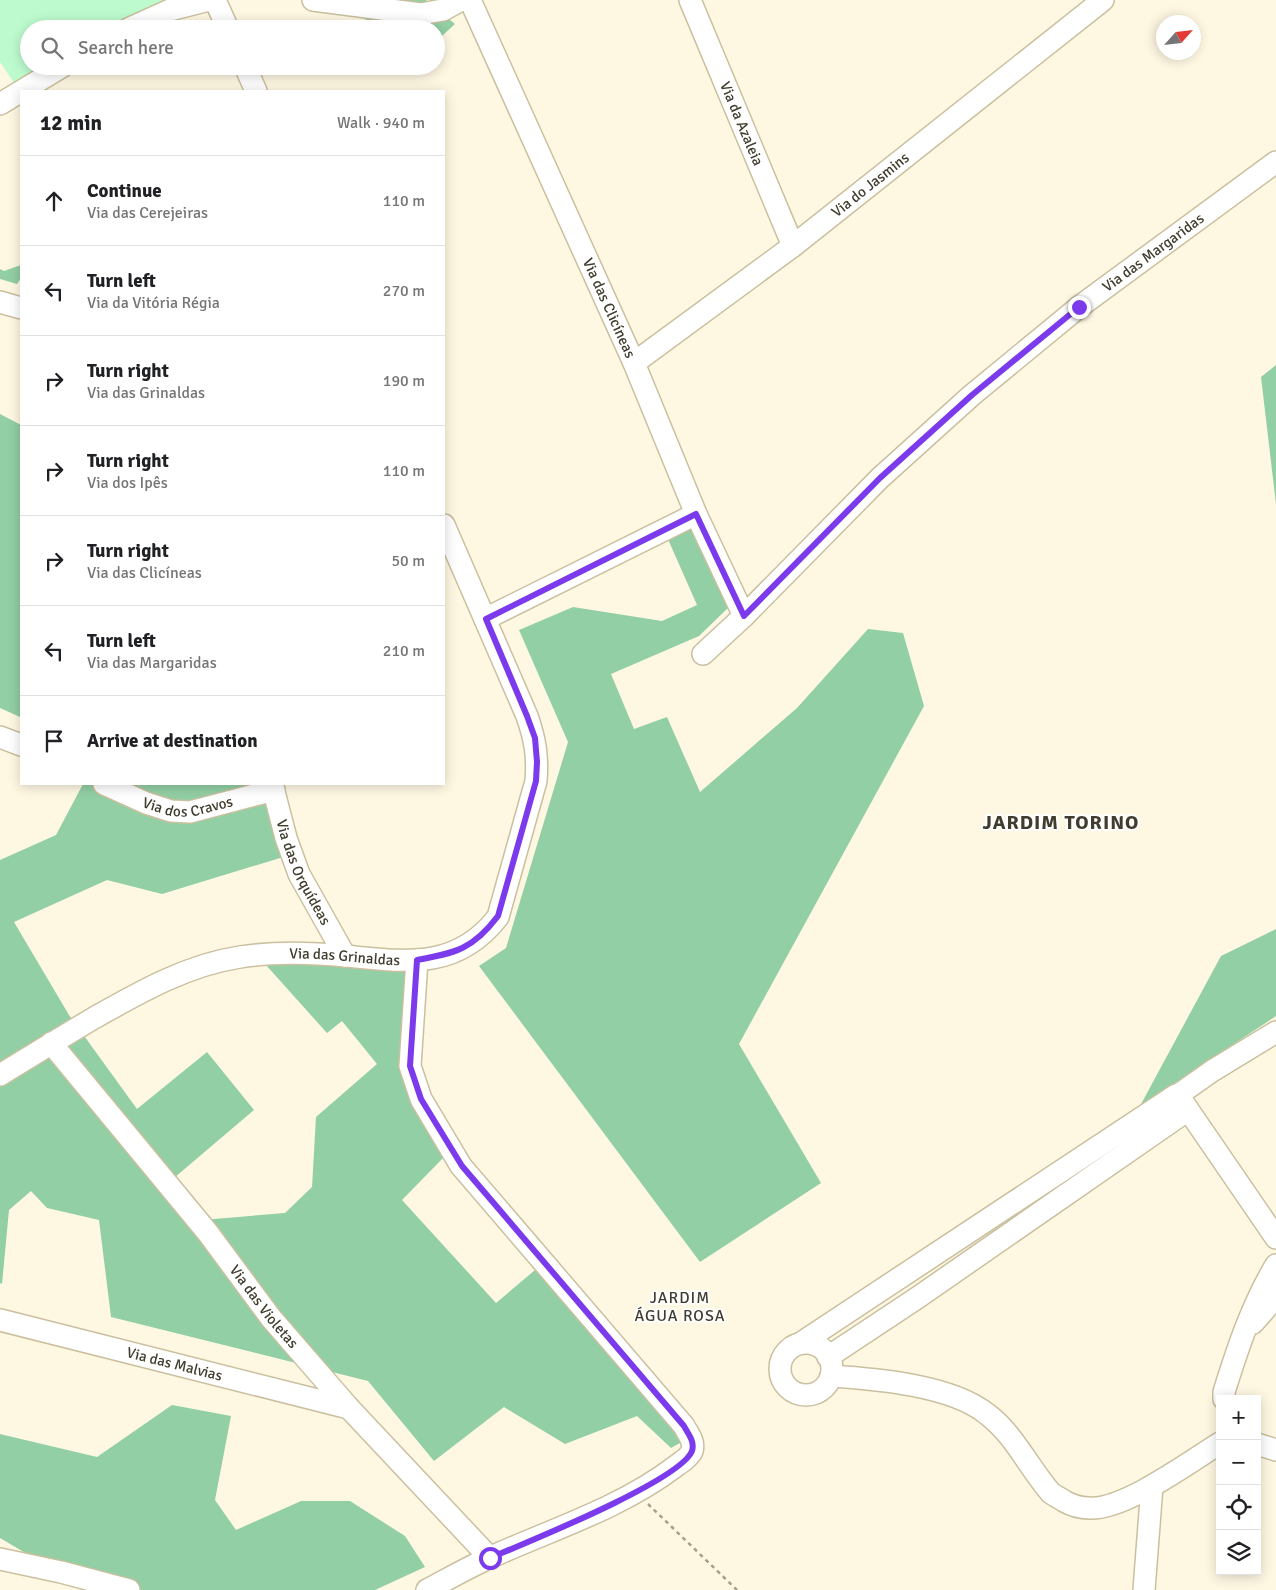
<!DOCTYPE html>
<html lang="en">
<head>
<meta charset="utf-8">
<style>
  body { margin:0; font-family:Signika,sans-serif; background:#f2f2f2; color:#202124 }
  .controls { position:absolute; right:15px; bottom:15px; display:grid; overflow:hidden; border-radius:0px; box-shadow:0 2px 12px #0003 }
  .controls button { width:45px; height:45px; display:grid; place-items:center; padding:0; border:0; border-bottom:1px solid #e0e0e0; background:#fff; color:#202124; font:25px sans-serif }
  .compass { position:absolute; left:1156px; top:15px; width:45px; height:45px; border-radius:50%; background:#fff; box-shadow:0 2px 12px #0003; rotate:63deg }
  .stop { position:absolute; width:15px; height:15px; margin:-11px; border:4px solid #7c3aed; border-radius:50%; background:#fff }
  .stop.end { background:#7c3aed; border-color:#fff; box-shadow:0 1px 5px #0008 }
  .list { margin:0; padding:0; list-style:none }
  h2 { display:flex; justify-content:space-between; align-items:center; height:65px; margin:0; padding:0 20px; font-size:21px }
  h2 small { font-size:16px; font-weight:400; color:#757577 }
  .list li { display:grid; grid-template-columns:32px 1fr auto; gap:15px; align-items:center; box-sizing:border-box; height:90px; padding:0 20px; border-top:1px solid #e0e0e0 }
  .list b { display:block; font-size:19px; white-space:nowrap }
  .list p { margin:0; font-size:16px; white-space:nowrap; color:#757577 }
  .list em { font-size:16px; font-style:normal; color:#757577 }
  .icon { flex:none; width:28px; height:28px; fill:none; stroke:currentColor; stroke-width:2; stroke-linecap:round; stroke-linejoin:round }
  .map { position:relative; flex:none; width:1276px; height:1590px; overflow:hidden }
  .search { position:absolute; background:#fff; box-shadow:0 2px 12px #0003; left:20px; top:20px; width:425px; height:55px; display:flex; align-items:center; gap:12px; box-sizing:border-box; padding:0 18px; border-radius:28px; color:#757577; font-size:19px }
  .panel { position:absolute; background:#fff; box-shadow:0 2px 12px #0003; left:20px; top:90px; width:425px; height:695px; border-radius:0px }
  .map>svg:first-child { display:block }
  .green { fill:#bdfbcf }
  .forest { fill:#92cfa4 }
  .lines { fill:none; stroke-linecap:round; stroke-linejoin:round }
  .minor-casing { stroke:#cac09f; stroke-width:24 }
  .path { stroke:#a59f8e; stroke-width:2.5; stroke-dasharray:4 4; stroke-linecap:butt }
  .minor { stroke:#fff; stroke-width:21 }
  .route { stroke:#7c3aed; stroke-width:6 }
  .labels { text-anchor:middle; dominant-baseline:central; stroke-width:4; stroke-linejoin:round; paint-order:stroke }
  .street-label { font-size:15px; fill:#403c2e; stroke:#fff }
  .neighbourhood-label { font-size:16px; letter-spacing:1px; fill:#403c2e; stroke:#fff }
  .district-label { font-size:20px; font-weight:bold; letter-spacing:1px; fill:#403c2e; stroke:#fff }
</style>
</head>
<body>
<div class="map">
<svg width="1276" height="1590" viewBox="0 0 1276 1590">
  <rect width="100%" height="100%" fill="#fef8e3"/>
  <path class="green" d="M0,0H192L118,24L110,29H29V66H44L14,83L0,62Z"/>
  <path class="forest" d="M354,0H426L455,24L442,36H436V29H371Z
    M21,265V278L17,284L0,279V269L4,271Z
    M1276,365V504L1261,377Z
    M0,414L21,425L20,717L0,708Z
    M690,527L730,606L699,636L611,674L634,729L667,717L700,792L797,708L868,629L903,633L924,706L739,1044L821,1183L700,1262L479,966L506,948L568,742L519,630L573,607L662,621L697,605L667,537Z
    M83,784H270L290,855L162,894L107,880L14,922L69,1015L137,1109L207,1052L254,1110L161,1189L190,1221L285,1213L312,1187L316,1117L377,1064L342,1021L327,1033L265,964L408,966L402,1066L447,1154L402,1200L496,1303L541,1265L691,1437L671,1448L637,1416L565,1444L504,1407L434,1461L368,1381L111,1317L99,1220L47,1208L31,1191L9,1210L2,1284L0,1283V860L56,835Z
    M1276,929V1016L1140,1106L1221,956Z
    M172,1405L231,1416L215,1500L236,1530L301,1501H350L405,1536L425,1567L375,1590H88L0,1538V1434L97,1457Z"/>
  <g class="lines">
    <defs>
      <g id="minor">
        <path d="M215,0L228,29"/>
        <path d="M313,0L421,14L443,10L461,0"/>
        <path id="s1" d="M470,0L634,363L696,514L744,616"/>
        <path id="s2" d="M690,0L793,246"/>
        <path d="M128,29L170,10L209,0"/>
        <path d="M245,66L256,91"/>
        <path d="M0,104L63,66"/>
        <path d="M0,302L21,308"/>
        <path id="s3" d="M634,363L793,246L1103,0"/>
        <path d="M485,619L696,514"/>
        <path id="s4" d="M703,654L744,616L880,478L972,395L1079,307L1276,162"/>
        <path d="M0,737L21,745"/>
        <path id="s5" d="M104,784L146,803L171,811L190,812L274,790"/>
        <path id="s6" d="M272,784L286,838L299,874L345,956"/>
        <path d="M417,960L410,1066L421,1099L461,1166L684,1426C688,1434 695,1441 692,1451C689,1458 681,1462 676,1466C621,1508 553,1529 491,1557C469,1567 448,1579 427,1590"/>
        <path id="s7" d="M51,1043L208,1233L271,1318L349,1408L490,1558"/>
        <path id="s8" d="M0,1075C31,1056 62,1037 94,1018C140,992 187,965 240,957C272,952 314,953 346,956C406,962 457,970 498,917L536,781C538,756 535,739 527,716L444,525"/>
        <path d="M1178,1095L1212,1071L1276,1032"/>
        <path id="s9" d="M0,1320L349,1408"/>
        <path d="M1253,1323L1276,1297"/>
        <path d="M801,1343L1176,1095H1178L1276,1238"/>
        <circle cx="806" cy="1369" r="26"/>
        <path d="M828,1357L917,1298L1188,1110"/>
        <path d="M831,1376C876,1379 951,1385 987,1414C1014,1434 1029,1468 1051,1493C1055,1496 1060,1498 1064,1501C1071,1505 1081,1508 1089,1508C1123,1511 1191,1461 1220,1443"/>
        <path d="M1224,1399V1392C1238,1347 1252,1305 1276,1265"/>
        <path d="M1257,1444L1276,1450"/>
        <path d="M0,1559L61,1572L129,1590"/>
        <path d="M1144,1590L1152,1486"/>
      </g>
    </defs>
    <use href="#minor" class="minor-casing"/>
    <path class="path" d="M648,1504L737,1590"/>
    <use href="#minor" class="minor"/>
  </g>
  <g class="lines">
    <path class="route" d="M490,1558C525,1543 680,1481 692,1451C695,1441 688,1434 684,1426L462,1166L421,1099L410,1066L417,960C456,953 473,949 498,916L536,781L537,762L535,738L527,716L486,619L696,514L744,616L880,478L972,395L1079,307"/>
  </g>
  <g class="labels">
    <g class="street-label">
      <text stroke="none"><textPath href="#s2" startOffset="134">Via da Azaleia</textPath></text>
      <text stroke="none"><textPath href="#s3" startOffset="296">Via do Jasmins</textPath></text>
      <text stroke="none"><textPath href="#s4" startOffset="604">Via das Margaridas</textPath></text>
      <text stroke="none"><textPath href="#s1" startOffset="338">Via das Clicíneas</textPath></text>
      <text stroke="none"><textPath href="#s5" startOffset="89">Via dos Cravos</textPath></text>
      <text stroke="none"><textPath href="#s6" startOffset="94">Via das Orquídeas</textPath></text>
      <text stroke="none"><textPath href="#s8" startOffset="374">Via das Grinaldas</textPath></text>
      <text stroke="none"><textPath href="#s7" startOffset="339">Via das Violetas</textPath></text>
      <text stroke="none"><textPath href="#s9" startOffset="180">Via das Malvias</textPath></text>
    </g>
    <g class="neighbourhood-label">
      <text x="680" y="1298">JARDIM<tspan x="680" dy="18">ÁGUA ROSA</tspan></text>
    </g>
    <g class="district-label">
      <text x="1061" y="822">JARDIM TORINO</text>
    </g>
  </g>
</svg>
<div class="controls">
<button>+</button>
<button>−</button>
<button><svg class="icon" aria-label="locate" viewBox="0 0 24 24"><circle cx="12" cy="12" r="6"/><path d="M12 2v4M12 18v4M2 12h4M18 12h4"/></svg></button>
<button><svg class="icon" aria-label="layers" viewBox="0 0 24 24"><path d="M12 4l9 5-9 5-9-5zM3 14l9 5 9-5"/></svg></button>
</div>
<svg class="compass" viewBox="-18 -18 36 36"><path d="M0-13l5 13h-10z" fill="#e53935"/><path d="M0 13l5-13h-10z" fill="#757577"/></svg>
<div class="stop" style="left:490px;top:1558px"></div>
<div class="stop end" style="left:1079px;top:307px"></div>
<div class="search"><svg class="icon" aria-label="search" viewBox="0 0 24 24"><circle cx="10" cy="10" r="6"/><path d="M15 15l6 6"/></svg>Search here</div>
<section class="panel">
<h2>12 min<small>Walk · 940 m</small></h2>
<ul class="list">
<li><svg class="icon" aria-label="ahead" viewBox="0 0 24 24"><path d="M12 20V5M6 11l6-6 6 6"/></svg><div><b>Continue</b><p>Via das Cerejeiras</p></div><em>110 m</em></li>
<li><svg class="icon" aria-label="left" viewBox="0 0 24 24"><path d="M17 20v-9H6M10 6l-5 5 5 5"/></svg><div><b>Turn left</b><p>Via da Vitória Régia</p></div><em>270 m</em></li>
<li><svg class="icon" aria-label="right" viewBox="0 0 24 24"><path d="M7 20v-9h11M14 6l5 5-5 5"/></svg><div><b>Turn right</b><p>Via das Grinaldas</p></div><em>190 m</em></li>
<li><svg class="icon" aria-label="right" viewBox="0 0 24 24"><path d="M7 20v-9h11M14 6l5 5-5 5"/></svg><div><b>Turn right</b><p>Via dos Ipês</p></div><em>110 m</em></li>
<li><svg class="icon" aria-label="right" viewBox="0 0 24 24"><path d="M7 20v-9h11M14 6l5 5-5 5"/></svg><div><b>Turn right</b><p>Via das Clicíneas</p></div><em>50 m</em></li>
<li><svg class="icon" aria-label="left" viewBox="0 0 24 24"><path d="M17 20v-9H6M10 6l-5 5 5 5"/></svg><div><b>Turn left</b><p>Via das Margaridas</p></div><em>210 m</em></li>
<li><svg class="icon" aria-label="arrive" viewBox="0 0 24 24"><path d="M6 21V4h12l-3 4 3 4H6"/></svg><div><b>Arrive at destination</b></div></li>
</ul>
</section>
</div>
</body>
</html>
